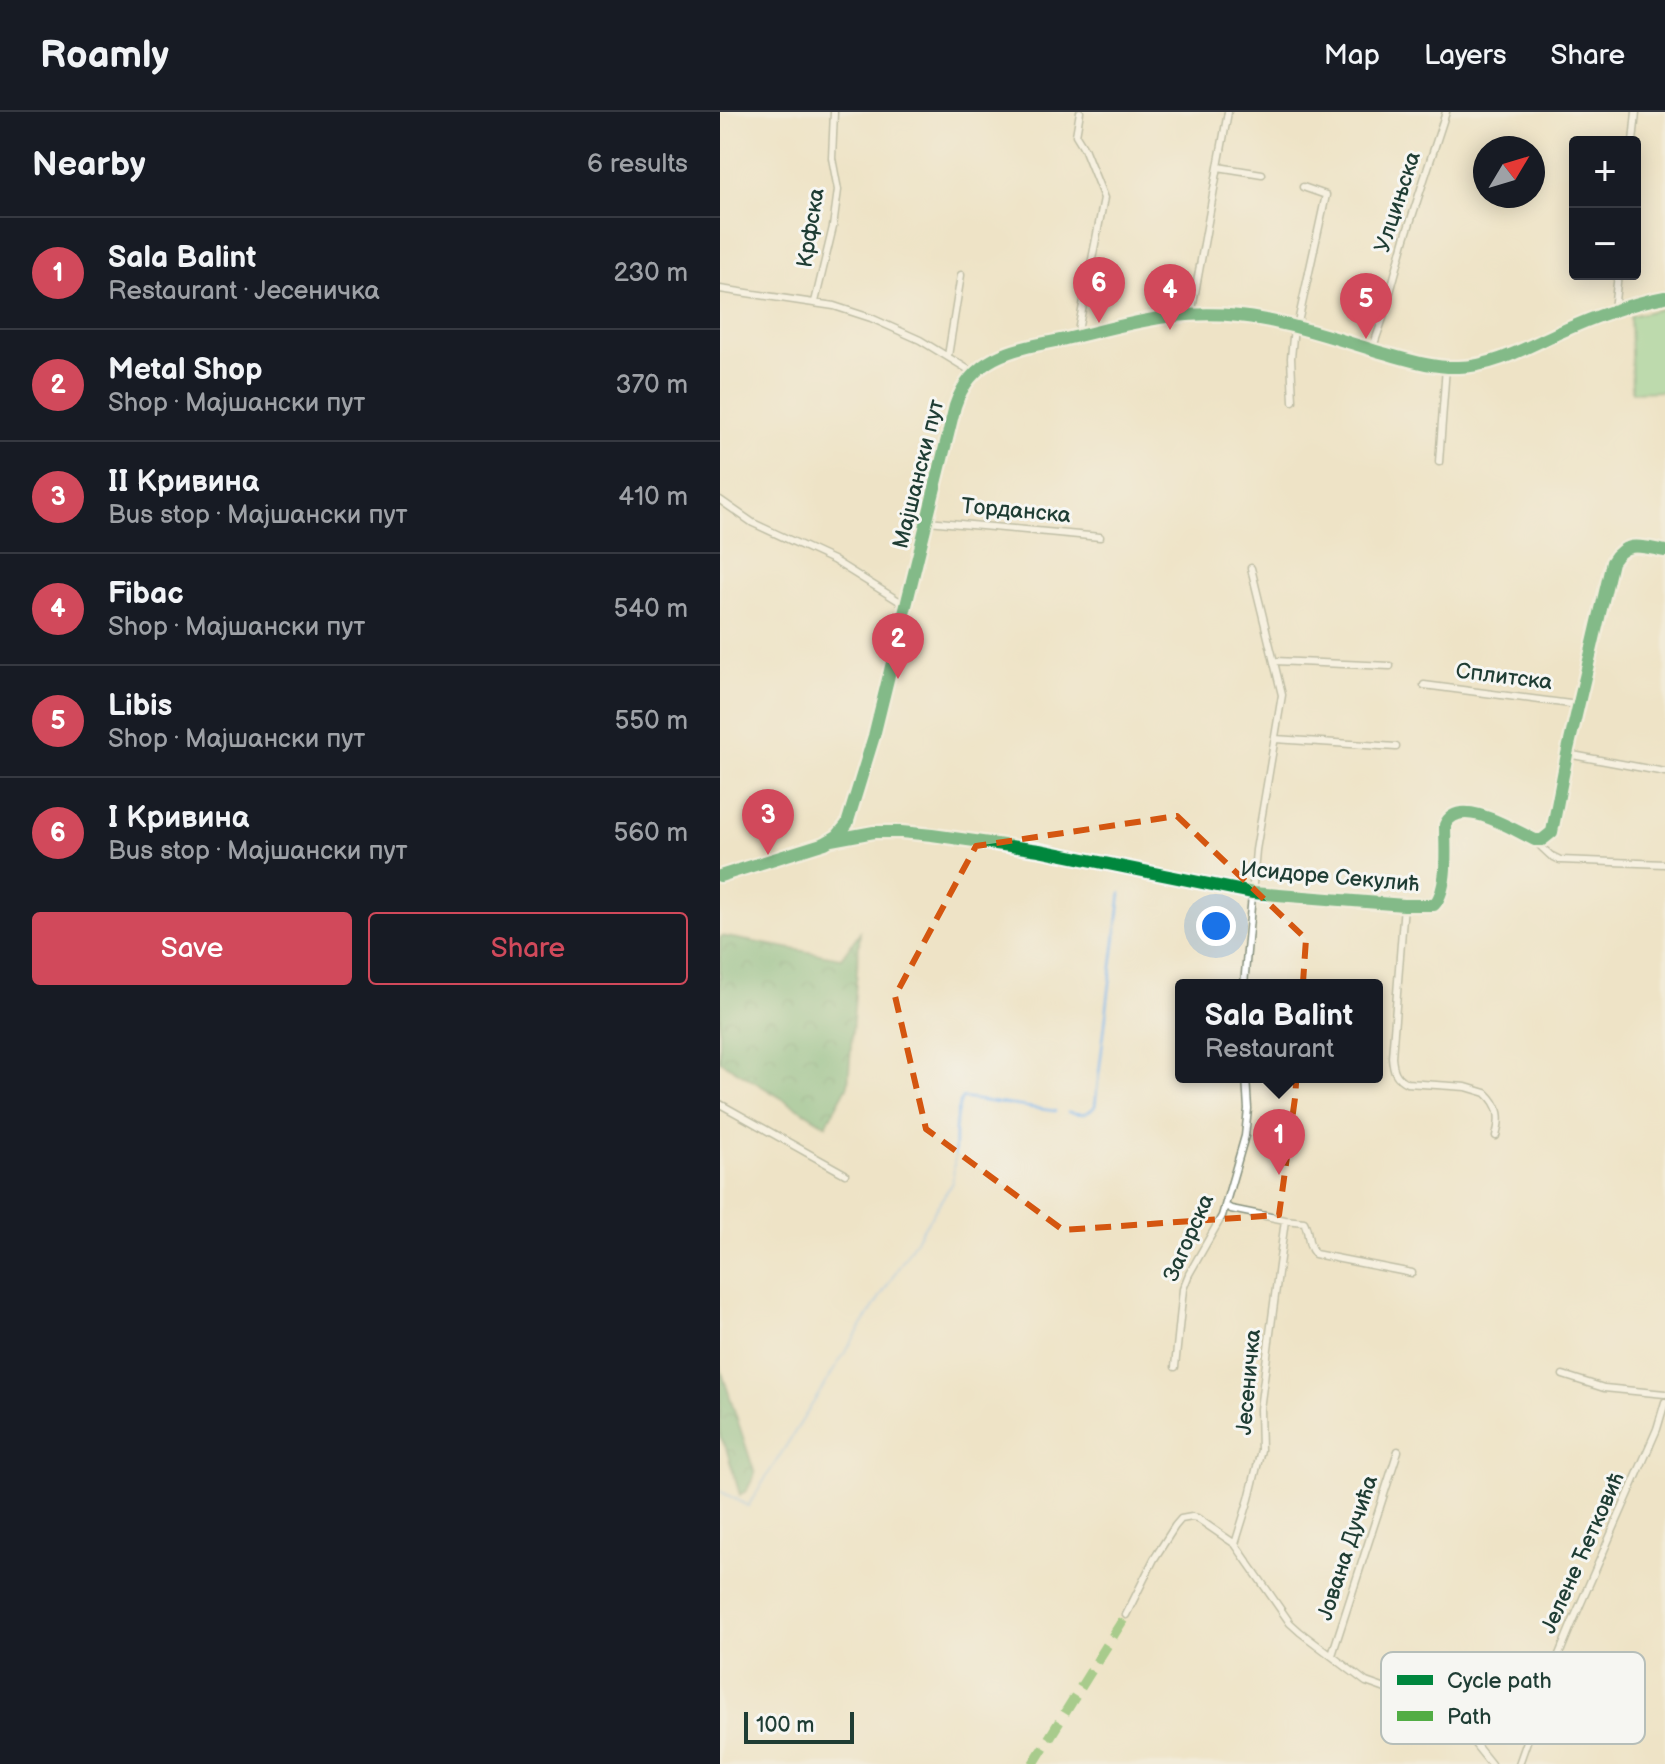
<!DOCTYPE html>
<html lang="en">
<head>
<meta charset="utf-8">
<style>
  body { margin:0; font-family:"Balsamiq Sans",sans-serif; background:#242831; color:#f1f3f6 }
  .controls { position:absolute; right:24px; top:24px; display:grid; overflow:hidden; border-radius:8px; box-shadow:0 4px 20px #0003 }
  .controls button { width:72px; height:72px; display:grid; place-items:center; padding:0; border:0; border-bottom:2px solid #363941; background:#171b24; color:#f1f3f6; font:40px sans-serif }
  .compass { position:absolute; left:753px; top:24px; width:72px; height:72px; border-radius:50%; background:#171b24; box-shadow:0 4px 20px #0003; rotate:52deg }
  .scale { position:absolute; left:24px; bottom:20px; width:110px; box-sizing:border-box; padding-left:8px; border:4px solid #1f3d34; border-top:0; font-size:22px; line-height:28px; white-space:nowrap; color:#1f3d34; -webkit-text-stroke:6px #f6f6f2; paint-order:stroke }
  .you { position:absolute; left:496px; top:814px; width:28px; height:28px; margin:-20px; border:6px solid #fff; border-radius:50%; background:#1a73e8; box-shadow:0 0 0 12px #1a73e833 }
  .badge { display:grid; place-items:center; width:52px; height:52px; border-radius:50%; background:#d1495b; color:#fff; font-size:26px; font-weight:700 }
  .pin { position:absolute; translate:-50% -66px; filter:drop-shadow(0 2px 4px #0008) }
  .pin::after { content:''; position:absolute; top:42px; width:28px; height:24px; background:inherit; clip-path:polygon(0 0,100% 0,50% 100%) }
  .popup { position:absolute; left:455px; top:867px; width:208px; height:104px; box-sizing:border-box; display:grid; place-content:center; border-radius:8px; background:#171b24; filter:drop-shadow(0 2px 6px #0005); font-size:26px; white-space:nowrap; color:#9ea1a6 }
  .popup b { font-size:30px; color:#f1f3f6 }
  .popup::after { content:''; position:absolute; left:50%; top:100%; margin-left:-16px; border:16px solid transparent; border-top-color:#171b24 }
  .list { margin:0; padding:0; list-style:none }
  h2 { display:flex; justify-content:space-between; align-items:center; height:104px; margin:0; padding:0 32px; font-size:34px }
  h2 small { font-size:26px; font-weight:400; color:#9ea1a6 }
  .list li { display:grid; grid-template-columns:52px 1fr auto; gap:24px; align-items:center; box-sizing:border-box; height:112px; padding:0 32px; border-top:2px solid #363941 }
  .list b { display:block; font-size:30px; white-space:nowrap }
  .list p { margin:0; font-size:26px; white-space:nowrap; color:#9ea1a6 }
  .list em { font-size:26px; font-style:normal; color:#9ea1a6 }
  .actions { display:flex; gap:16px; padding:24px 32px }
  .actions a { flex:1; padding:18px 0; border:2px solid #d1495b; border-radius:8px; text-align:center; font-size:28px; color:#d1495b }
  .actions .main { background:#d1495b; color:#fff }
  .map { position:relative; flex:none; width:945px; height:1652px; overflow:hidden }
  header { display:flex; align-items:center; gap:48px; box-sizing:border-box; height:112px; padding:0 40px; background:#171b24; border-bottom:2px solid #363941 }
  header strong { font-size:38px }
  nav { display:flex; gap:44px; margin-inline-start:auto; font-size:28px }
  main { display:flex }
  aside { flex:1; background:#171b24 }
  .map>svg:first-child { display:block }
  .green { fill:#82cf8e; stroke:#508661; stroke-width:2 }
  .forest { fill:url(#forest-crowns); stroke:#447856; stroke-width:2 }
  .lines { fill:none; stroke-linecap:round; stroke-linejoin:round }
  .stream { stroke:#7bb6ed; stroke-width:2 }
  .minor-casing { stroke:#86907d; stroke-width:9 }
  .tertiary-casing { stroke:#86907d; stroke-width:11 }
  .minor { stroke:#fff; stroke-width:6 }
  .tertiary { stroke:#fff; stroke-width:8 }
  .quiet { stroke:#52ad45; stroke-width:10; stroke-dasharray:20 10; stroke-linecap:butt }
  .cycleway-casing { stroke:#f6f6f2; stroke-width:17 }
  .cycleway { stroke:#00873e; stroke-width:12 }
  .marked { fill:none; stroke:#d45610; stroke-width:6; stroke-dasharray:16 10; stroke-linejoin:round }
  .labels { text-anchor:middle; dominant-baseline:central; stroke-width:6; stroke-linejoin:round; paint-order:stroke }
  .street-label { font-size:22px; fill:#1f3d34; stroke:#f6f6f2 }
  .key { fill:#f6f6f2; stroke:#b6beb9; stroke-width:2 }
  .key-label { font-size:22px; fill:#1f3d34 }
</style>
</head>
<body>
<header>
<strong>Roamly</strong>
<nav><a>Map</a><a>Layers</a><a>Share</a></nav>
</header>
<main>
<aside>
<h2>Nearby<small>6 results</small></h2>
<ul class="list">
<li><span class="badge">1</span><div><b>Sala Balint</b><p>Restaurant · Јесеничка</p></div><em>230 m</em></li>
<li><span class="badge">2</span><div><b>Metal Shop</b><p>Shop · Мајшански пут</p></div><em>370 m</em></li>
<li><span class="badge">3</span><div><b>II Кривина</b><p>Bus stop · Мајшански пут</p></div><em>410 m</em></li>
<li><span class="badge">4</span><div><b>Fibac</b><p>Shop · Мајшански пут</p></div><em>540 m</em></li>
<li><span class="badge">5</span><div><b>Libis</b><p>Shop · Мајшански пут</p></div><em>550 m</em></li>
<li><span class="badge">6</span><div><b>I Кривина</b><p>Bus stop · Мајшански пут</p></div><em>560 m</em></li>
</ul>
<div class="actions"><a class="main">Save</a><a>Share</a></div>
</aside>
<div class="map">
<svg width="945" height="1652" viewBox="0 0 945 1652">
  <defs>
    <pattern id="forest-crowns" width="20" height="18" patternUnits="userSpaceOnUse" patternTransform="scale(2)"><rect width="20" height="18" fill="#69b279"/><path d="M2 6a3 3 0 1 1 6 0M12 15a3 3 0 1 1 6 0" fill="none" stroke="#569264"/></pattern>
  </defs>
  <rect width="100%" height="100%" fill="#f6f6f2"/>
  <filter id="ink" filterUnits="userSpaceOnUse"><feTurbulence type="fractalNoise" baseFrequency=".0125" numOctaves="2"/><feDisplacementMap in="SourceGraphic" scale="16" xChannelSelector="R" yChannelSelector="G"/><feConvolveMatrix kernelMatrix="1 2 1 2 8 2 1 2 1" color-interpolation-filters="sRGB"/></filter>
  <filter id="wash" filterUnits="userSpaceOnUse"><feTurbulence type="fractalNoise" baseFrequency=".006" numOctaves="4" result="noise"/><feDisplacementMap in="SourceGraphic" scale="32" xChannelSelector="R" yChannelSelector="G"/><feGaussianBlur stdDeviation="1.8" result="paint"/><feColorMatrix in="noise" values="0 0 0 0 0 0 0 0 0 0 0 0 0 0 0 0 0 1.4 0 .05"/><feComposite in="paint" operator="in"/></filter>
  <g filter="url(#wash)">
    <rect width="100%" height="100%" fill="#eee3c6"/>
    <path class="green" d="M945,196V279L912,280L910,204Z"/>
    <path class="forest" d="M140,820L128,973L106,1013L0,949V826L2,824L121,846Z
      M0,1254L35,1362L27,1378L20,1383L6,1336L0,1324Z"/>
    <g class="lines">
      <path class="stream" d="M348,1000C359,1002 367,1004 375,994L401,781
        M0,1379L28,1394L232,1071C238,1044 230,1011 242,986L335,999"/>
    </g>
  </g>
  <g filter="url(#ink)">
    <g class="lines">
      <defs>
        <path id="minor" d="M913,30L916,0
          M498,55L542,62
          M0,177L114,194L151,206L200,228L254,261
          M95,190L113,115L118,78L112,46L114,0
          M894,198L898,162
          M471,203L508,0
          M577,215L606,83L583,75
          M357,224L384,86L364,36L356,23L360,0
          M652,238L663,206L685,126L726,0
          M228,244L241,163
          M573,289L571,246L574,215
          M719,350L726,255
          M0,388L33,411L113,448L187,494
          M208,409L380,425
          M555,549L670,554
          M704,573L858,593
          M555,627L676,635
          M847,642L945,660
          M114,728L154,720H181L212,723L319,738L533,781L684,793H714C729,777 725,734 725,713C739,682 795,719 815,728H822L832,720L847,642L892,450C906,427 923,435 945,439
          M815,729L830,743L840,748L945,752
          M684,793L672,945C673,957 675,966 687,971L746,975L766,981C780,994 781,1006 776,1024
          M524,873L536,738L562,583L531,456
          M0,992L125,1062
          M506,1094L511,1097L565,1108L584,1110C590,1121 586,1132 595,1142L692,1161
          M455,1255L463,1177L469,1162L502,1104L525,1024L528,997L526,965
          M843,1263L884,1276L945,1282
          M515,1432L529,1387L541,1338L540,1297L565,1108
          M406,1503L434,1447L455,1414L461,1407L472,1405L477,1406L515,1432L570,1511L580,1520L646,1570L691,1586L727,1606L750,1626L771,1652
          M612,1543L678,1339
          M799,1652L829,1567L850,1516L937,1317L945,1290"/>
        <path id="tertiary" d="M0,764L105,731L117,724L127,712L154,624L235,294C252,243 295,237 341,228C378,220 416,208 454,204C484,201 516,202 545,208C589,216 631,232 674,244C695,250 717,256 739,255C774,254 805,236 836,222C871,206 907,192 945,185"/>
      </defs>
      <use href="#minor" class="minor-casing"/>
      <use href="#tertiary" class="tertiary-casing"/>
      <use href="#minor" class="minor"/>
      <use href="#tertiary" class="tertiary"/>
      <path class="quiet" d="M313,1652L406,1503"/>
      <defs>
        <path id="cycleway" d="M111,728L154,720H181L212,723L319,738L533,781L684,793H714C729,777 725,734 725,713C739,682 795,719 815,728H822L832,720L847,642L892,450C906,427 923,435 945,439
          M0,764L105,731L117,724L127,712L154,624L235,294C252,243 295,237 341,228C378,220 416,208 454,204C484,201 516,202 545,208C589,216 631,232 674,244C695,250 717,256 739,255C774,254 805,236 836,222C871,206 907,192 945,185"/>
      </defs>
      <use href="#cycleway" class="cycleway-casing"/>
      <use href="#cycleway" class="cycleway"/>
    </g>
  </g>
  <path d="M0 0H945V1652H0ZM457,704L586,827L575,986L559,1103L343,1118L206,1017L175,884L256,734Z" fill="#eee3c6" fill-opacity=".55" fill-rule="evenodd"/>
  <path class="marked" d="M457,704L586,827L575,986L559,1103L343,1118L206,1017L175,884L256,734Z"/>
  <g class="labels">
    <g class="street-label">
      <text transform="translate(678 90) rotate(-72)">Улцињска</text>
      <text transform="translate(91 116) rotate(-81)">Крфска</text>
      <text transform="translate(199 362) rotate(-76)">Мајшански пут</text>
      <text transform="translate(296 399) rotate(5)">Торданска</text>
      <text transform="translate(784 565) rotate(7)">Сплитска</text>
      <text transform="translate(610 765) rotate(5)">Исидоре Секулић</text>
      <text transform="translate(469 1126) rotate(-66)">Загорска</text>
      <text transform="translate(529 1270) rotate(-85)">Јесеничка</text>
      <text transform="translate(628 1436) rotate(-72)">Јована Дучића</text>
      <text transform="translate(863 1441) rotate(-66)">Јелене Ћетковић</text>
    </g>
  </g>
  <rect x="661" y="1540" width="264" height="92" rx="12" class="key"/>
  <rect x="677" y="1563" width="36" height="10" fill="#00873e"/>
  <rect x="677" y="1599" width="36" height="10" fill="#52ad45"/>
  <g class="key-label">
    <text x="727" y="1576">Cycle path</text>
    <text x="727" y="1612">Path</text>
  </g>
</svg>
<div class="controls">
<button>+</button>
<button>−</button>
</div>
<svg class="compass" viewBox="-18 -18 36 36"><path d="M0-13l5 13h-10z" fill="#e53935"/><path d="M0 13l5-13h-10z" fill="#9ea1a6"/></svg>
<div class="scale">100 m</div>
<div class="you"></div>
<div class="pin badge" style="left:559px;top:1063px">1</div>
<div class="popup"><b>Sala Balint</b>Restaurant</div>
<div class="pin badge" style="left:178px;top:567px">2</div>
<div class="pin badge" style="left:48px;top:743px">3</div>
<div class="pin badge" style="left:450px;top:218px">4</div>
<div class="pin badge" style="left:646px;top:227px">5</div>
<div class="pin badge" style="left:379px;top:211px">6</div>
</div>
</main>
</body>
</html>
